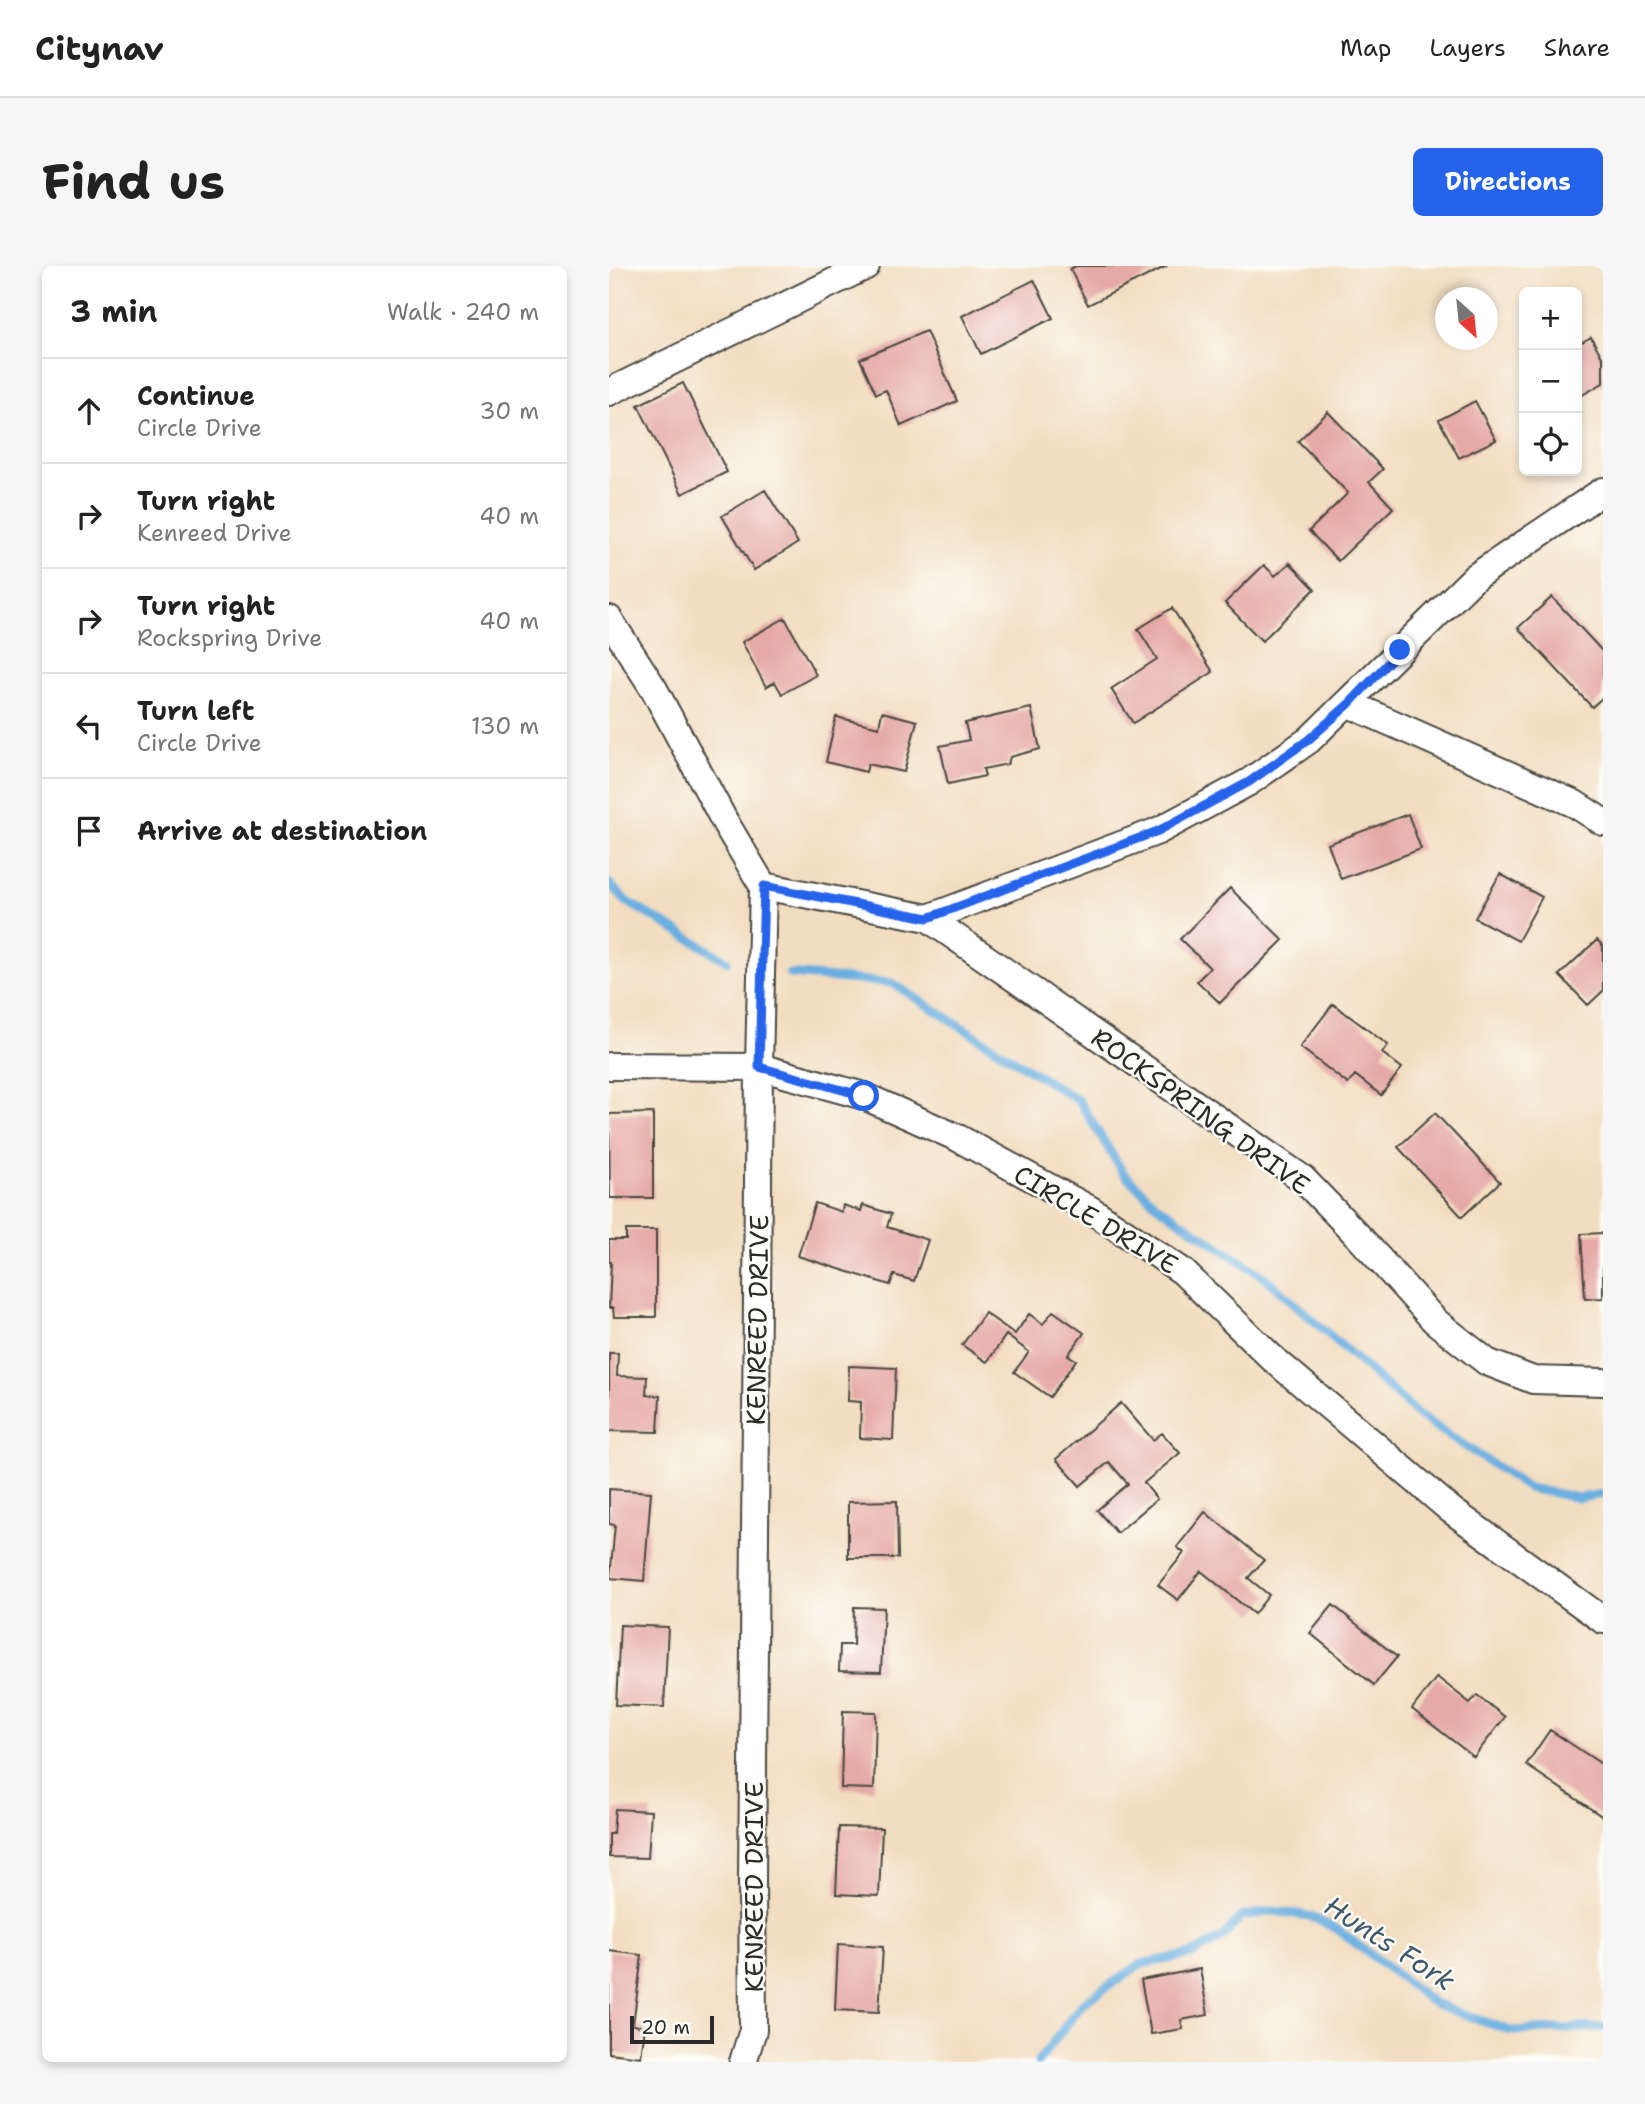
<!DOCTYPE html>
<html lang="en">
<head>
<meta charset="utf-8">
<style>
  body { margin:0; font-family:"Shantell Sans",sans-serif; background:#f6f6f6; color:#222 }
  .controls { position:absolute; right:21px; top:21px; display:grid; overflow:hidden; border-radius:10px; box-shadow:0 4px 10px #0003 }
  .controls button { width:63px; height:63px; display:grid; place-items:center; padding:0; border:0; border-bottom:2px solid #e0e0e0; background:#fff; color:#222; font:35px sans-serif }
  .compass { position:absolute; left:826px; top:21px; width:63px; height:63px; border-radius:50%; background:#fff; box-shadow:0 4px 10px #0003; rotate:153deg }
  .scale { position:absolute; left:21px; bottom:18px; width:84px; box-sizing:border-box; padding-left:7px; border:4px solid #2b2b2b; border-top:0; font-size:19px; line-height:24px; white-space:nowrap; color:#2b2b2b; -webkit-text-stroke:5px #fdfcf7; paint-order:stroke }
  .stop { position:absolute; width:21px; height:21px; margin:-16px; border:5px solid #2563eb; border-radius:50%; background:#fff }
  .stop.end { background:#2563eb; border-color:#fff; box-shadow:0 2px 7px #0008 }
  .list { margin:0; padding:0; list-style:none }
  h2 { display:flex; justify-content:space-between; align-items:center; height:91px; margin:0; padding:0 28px; font-size:30px }
  h2 small { font-size:23px; font-weight:400; color:#767676 }
  .list li { display:grid; grid-template-columns:46px 1fr auto; gap:21px; align-items:center; box-sizing:border-box; height:105px; padding:0 28px; border-top:2px solid #e0e0e0 }
  .list b { display:block; font-size:26px; white-space:nowrap }
  .list p { margin:0; font-size:23px; white-space:nowrap; color:#767676 }
  .list em { font-size:23px; font-style:normal; color:#767676 }
  .icon { flex:none; width:38px; height:38px; fill:none; stroke:currentColor; stroke-width:2; stroke-linecap:round; stroke-linejoin:round }
  .map { position:relative; flex:none; width:994px; height:1796px; overflow:hidden; border-radius:10px }
  header { display:flex; align-items:center; gap:42px; box-sizing:border-box; height:98px; padding:0 35px; background:#fff; border-bottom:2px solid #e0e0e0 }
  header strong { font-size:33px }
  nav { display:flex; gap:38px; margin-inline-start:auto; font-size:24px }
  .intro { display:flex; align-items:center; justify-content:space-between; box-sizing:border-box; height:168px; padding:0 42px }
  h1 { margin:0; font-size:49px }
  .button { padding:18px 32px; border-radius:10px; background:#2563eb; color:#fff; font-size:24px; font-weight:700 }
  main { display:flex; gap:42px; padding:0 42px }
  aside { flex:1; background:#fff; border-radius:10px; box-shadow:0 4px 10px #0003 }
  .map>svg:first-child { display:block }
  .lines { fill:none; stroke-linecap:round; stroke-linejoin:round }
  .stream { stroke:#6aafe0; stroke-width:9 }
  .building { fill:#e5a9a6 }
  .minor-casing { stroke:#494641; stroke-width:30 }
  .minor { stroke:#fff; stroke-width:26 }
  .route { stroke:#2563eb; stroke-width:9 }
  .labels { text-anchor:middle; dominant-baseline:central; stroke-width:5; stroke-linejoin:round; paint-order:stroke }
  .street-label { font-size:26px; fill:#2b2b2b; stroke:#fdfcf7 }
  .water-label { font-size:28px; font-style:italic; fill:#41596a; stroke:#fdfcf7 }
</style>
</head>
<body>
<header>
<strong>Citynav</strong>
<nav><a>Map</a><a>Layers</a><a>Share</a></nav>
</header>
<div class="intro"><h1>Find us</h1><a class="button">Directions</a></div>
<main>
<aside>
<h2>3 min<small>Walk · 240 m</small></h2>
<ul class="list">
<li><svg class="icon" aria-label="ahead" viewBox="0 0 24 24"><path d="M12 20V5M6 11l6-6 6 6"/></svg><div><b>Continue</b><p>Circle Drive</p></div><em>30 m</em></li>
<li><svg class="icon" aria-label="right" viewBox="0 0 24 24"><path d="M7 20v-9h11M14 6l5 5-5 5"/></svg><div><b>Turn right</b><p>Kenreed Drive</p></div><em>40 m</em></li>
<li><svg class="icon" aria-label="right" viewBox="0 0 24 24"><path d="M7 20v-9h11M14 6l5 5-5 5"/></svg><div><b>Turn right</b><p>Rockspring Drive</p></div><em>40 m</em></li>
<li><svg class="icon" aria-label="left" viewBox="0 0 24 24"><path d="M17 20v-9H6M10 6l-5 5 5 5"/></svg><div><b>Turn left</b><p>Circle Drive</p></div><em>130 m</em></li>
<li><svg class="icon" aria-label="arrive" viewBox="0 0 24 24"><path d="M6 21V4h12l-3 4 3 4H6"/></svg><div><b>Arrive at destination</b></div></li>
</ul>
</aside>
<div class="map">
<svg width="994" height="1796" viewBox="0 0 994 1796">
  <rect width="100%" height="100%" fill="#fdfcf7"/>
  <filter id="ink" filterUnits="userSpaceOnUse"><feTurbulence type="fractalNoise" baseFrequency=".0143" numOctaves="2"/><feDisplacementMap in="SourceGraphic" scale="14" xChannelSelector="R" yChannelSelector="G"/><feConvolveMatrix kernelMatrix="1 2 1 2 8 2 1 2 1" color-interpolation-filters="sRGB"/></filter>
  <filter id="wash" filterUnits="userSpaceOnUse"><feTurbulence type="fractalNoise" baseFrequency=".00686" numOctaves="4" result="noise"/><feDisplacementMap in="SourceGraphic" scale="28" xChannelSelector="R" yChannelSelector="G"/><feGaussianBlur stdDeviation="1.57" result="paint"/><feColorMatrix in="noise" values="0 0 0 0 0 0 0 0 0 0 0 0 0 0 0 0 0 1.4 0 .05"/><feComposite in="paint" operator="in"/></filter>
  <g filter="url(#wash)">
    <rect width="100%" height="100%" fill="#f2ddc0"/>
    <g class="lines">
      <path class="stream" d="M0,617L17,635L118,695
        M181,708L283,717L470,835L515,908L549,940L658,1013L811,1150L919,1222L970,1232L994,1228
        M429,1796L474,1737L532,1698L583,1688L614,1671L633,1650L665,1645L700,1650L728,1663L826,1738L902,1765L994,1761"/>
    </g>
    <g id="blocks">
      <path class="building" d="M467,0H558L479,39L461,3Z
        M425,14L444,52L372,88L353,50Z
        M317,65L348,135L292,160L277,124L267,128L251,93Z
        M982,71L994,93V117L968,132V79Z
        M74,117L118,206L73,228L29,139Z
        M866,135L887,174L850,192L830,154Z
        M719,146L774,203L760,216L784,242L729,295L700,265L739,227L689,175Z
        M156,224L189,277L145,304L113,250Z
        M681,297L706,323L653,375L616,337L655,299L666,310Z
        M943,331L994,386V431L983,441L909,362Z
        M563,342L604,406L524,457L502,423L548,393L529,363Z
        M176,352L207,409L173,428L166,416L157,421L133,376Z
        M422,442L431,483L401,491L399,498L374,503L376,510L339,518L331,480L360,474L356,457Z
        M273,446L308,455L295,506L259,498L257,506L217,496L227,451L270,461Z
        M799,548L812,583L732,613L719,578Z
        M891,608L933,631L909,675L866,652Z
        M621,622L674,674L611,737L588,715L601,702L571,673Z
        M988,674L994,680V725L979,739L950,709Z
        M724,738L779,779L773,787L793,802L772,829L746,809L739,818L691,781Z
        M44,847V932H1L0,848Z
        M826,847L891,916L853,951L789,881Z
        M206,937L233,946L234,939L252,945L254,939L282,948L278,961L319,974L305,1015L285,1009L281,1019L189,990Z
        M17,964H47V1051H5L4,1042H0L2,996H0V974H17Z
        M994,967V1032L976,1033L972,968Z
        M444,1045L475,1067L459,1089L467,1094L441,1131L405,1106L420,1086L397,1069L378,1096L353,1079L376,1047L406,1068L420,1048L434,1058Z
        M0,1087H9L8,1110L38,1111L37,1129L51,1130L49,1166L0,1165Z
        M240,1100L287,1102L284,1174L251,1172L252,1136L239,1135Z
        M512,1137L544,1174L553,1167L571,1187L535,1217L548,1233L508,1267L488,1244L519,1218L500,1196L471,1220L447,1193Z
        M0,1223L42,1226L35,1315L1,1312L6,1259L0,1258Z
        M288,1235L289,1292H239V1236Z
        M596,1246L655,1294L639,1312L660,1329L645,1348L592,1305L569,1334L549,1319L575,1287L568,1281Z
        M724,1339L788,1391L765,1419L701,1367Z
        M245,1341L275,1342L272,1406L230,1405L231,1379H244Z
        M11,1359L59,1361L55,1441L7,1439Z
        M828,1411L861,1437L868,1429L896,1451L865,1491L803,1443Z
        M234,1445L267,1446L265,1523L232,1522Z
        M941,1464L994,1499V1551L917,1499Z
        M6,1543L42,1545L39,1592L0,1591V1568H4Z
        M230,1561L273,1562L270,1630L227,1628Z
        M229,1678L274,1681L270,1746L226,1744Z
        M0,1685L33,1689L24,1759L36,1761L32,1791L0,1787Z
        M591,1703L599,1749L572,1754L574,1763L542,1768L532,1714Z"/>
    </g>
  </g>
  <g filter="url(#ink)">
    <use href="#blocks" fill-opacity="0" stroke="#494641" stroke-width="2"/>
    <g class="lines">
      <defs>
        <path id="minor" d="M0,126L257,0
          M0,353L45,423L116,556L154,620L150,801L143,1614L144,1764L134,1796
          M740,438L966,538L994,556
          M154,620L319,652L694,913L752,973L826,1055L878,1096L924,1114L994,1116
          M319,652L549,565L640,516L700,474L866,311L994,225
          M0,800L150,801L255,830L349,872L482,944L573,1005L662,1091L842,1244L994,1354"/>
      </defs>
      <use href="#minor" class="minor-casing"/>
      <use href="#minor" class="minor"/>
    </g>
  </g>
  <g class="lines" filter="url(#ink)">
    <path class="route" d="M255,830L150,801L155,620L319,652L549,565L640,516L699,474L740,438L791,384"/>
  </g>
  <g class="labels">
    <g class="street-label">
      <text transform="translate(592 845) rotate(36)">ROCKSPRING DRIVE</text>
      <text transform="translate(487 953) rotate(31)">CIRCLE DRIVE</text>
      <text transform="translate(148 1054) rotate(-89)">KENREED DRIVE</text>
      <text transform="translate(144 1621) rotate(-90)">KENREED DRIVE</text>
    </g>
    <g class="water-label">
      <text transform="translate(781 1677) rotate(33)">Hunts Fork</text>
    </g>
  </g>
</svg>
<div class="controls">
<button>+</button>
<button>−</button>
<button><svg class="icon" aria-label="locate" viewBox="0 0 24 24"><circle cx="12" cy="12" r="6"/><path d="M12 2v4M12 18v4M2 12h4M18 12h4"/></svg></button>
</div>
<svg class="compass" viewBox="-18 -18 36 36"><path d="M0-13l5 13h-10z" fill="#e53935"/><path d="M0 13l5-13h-10z" fill="#767676"/></svg>
<div class="scale">20 m</div>
<div class="stop" style="left:255px;top:830px"></div>
<div class="stop end" style="left:791px;top:384px"></div>
</div>
</main>
</body>
</html>
